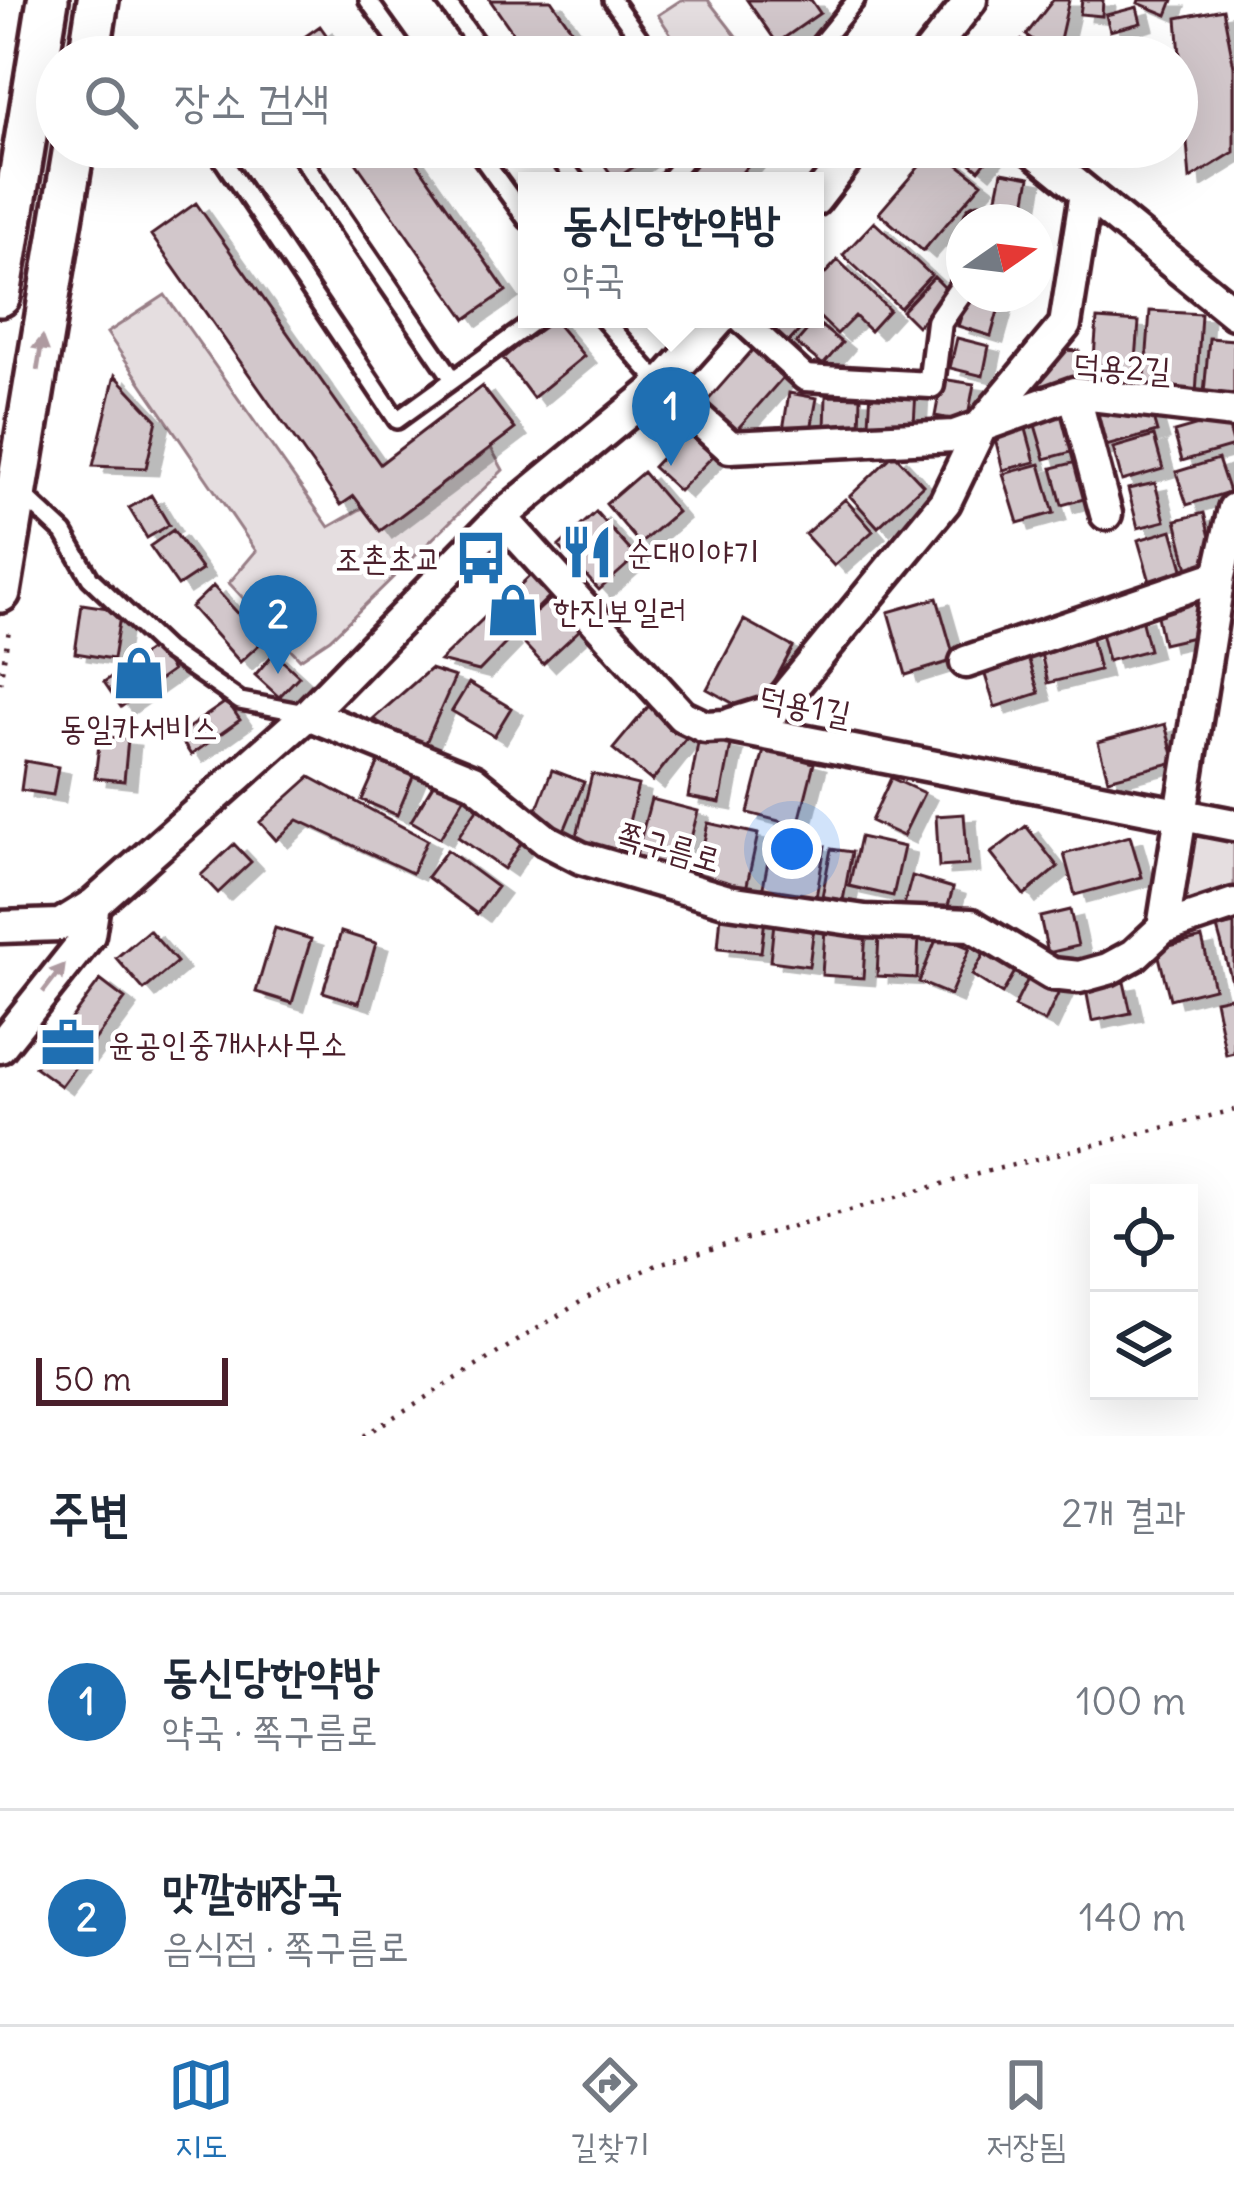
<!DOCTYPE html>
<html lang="ko">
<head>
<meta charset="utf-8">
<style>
  body { margin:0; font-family:Delius,"Poor Story",sans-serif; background:#f6f6f7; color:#1f2937 }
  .controls { position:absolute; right:36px; bottom:36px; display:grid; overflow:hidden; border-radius:0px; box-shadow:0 12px 48px #0002 }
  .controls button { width:108px; height:108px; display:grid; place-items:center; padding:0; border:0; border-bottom:3px solid #e0e1e3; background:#fff; color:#1f2937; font:60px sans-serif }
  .compass { position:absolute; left:946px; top:204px; width:108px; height:108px; border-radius:50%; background:#fff; box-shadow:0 12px 48px #0002; rotate:76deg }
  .scale { position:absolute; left:36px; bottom:30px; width:192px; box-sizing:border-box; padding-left:12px; border:6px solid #4a1f2b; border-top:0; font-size:33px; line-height:42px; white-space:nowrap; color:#4a1f2b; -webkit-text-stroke:9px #fff; paint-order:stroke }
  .you { position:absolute; left:792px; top:849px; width:42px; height:42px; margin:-30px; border:9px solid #fff; border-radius:50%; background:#1a73e8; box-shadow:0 0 0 18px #1a73e833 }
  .badge { display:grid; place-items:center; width:78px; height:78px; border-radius:50%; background:#1f6fb2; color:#fff; font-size:39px; font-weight:700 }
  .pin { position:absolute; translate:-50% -99px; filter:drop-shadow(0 3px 6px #0008) }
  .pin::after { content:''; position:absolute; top:63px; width:42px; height:36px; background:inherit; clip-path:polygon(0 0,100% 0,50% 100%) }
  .popup { position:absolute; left:518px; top:172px; width:306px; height:156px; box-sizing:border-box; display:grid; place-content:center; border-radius:0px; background:#fff; filter:drop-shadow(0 3px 9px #0005); font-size:39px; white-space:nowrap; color:#747a83 }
  .popup b { font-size:45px; color:#1f2937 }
  .popup::after { content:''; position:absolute; left:50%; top:100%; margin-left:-24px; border:24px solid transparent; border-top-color:#fff }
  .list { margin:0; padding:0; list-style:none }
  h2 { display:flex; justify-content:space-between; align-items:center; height:156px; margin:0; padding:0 48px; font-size:51px }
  h2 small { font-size:39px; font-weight:400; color:#747a83 }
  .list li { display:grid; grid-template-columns:78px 1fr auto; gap:36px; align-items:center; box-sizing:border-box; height:216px; padding:0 48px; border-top:3px solid #e0e1e3 }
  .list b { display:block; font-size:45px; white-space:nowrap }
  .list p { margin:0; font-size:39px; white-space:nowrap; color:#747a83 }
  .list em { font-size:39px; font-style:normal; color:#747a83 }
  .icon { flex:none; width:66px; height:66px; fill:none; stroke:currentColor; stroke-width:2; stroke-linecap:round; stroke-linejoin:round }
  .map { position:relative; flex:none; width:1234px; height:1436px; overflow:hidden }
  .search { position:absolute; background:#fff; box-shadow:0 12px 48px #0002; left:36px; right:36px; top:36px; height:132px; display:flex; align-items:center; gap:30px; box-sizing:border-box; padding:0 42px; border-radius:66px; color:#747a83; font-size:45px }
  .sheet { height:588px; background:#fff }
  nav { display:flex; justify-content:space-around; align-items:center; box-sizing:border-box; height:168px; border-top:3px solid #e0e1e3; background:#fff; font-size:33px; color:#747a83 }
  nav a { display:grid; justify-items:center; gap:6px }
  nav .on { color:#1f6fb2 }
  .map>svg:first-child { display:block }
  .green { fill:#e5dee0; stroke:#987e86; stroke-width:3 }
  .building { fill:#d2c7cb; stroke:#4a1f2b; stroke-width:3; filter:url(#shadow) }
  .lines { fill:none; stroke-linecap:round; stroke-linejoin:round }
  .service-casing { stroke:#4a1f2b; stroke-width:24 }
  .pedestrian-casing { stroke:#4a1f2b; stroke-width:33 }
  .minor-casing { stroke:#4a1f2b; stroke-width:39 }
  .tertiary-casing { stroke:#4a1f2b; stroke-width:48 }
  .path { stroke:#4a1f2b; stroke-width:4.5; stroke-dasharray:3 9; stroke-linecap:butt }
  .service { stroke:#fff; stroke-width:15 }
  .pedestrian { stroke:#fff; stroke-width:24 }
  .minor { stroke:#fff; stroke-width:30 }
  .tertiary { stroke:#fff; stroke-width:39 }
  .oneway { fill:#ae9aa0 }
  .labels { text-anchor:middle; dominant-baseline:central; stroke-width:9; stroke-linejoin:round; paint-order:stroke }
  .street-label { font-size:33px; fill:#4a1f2b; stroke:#fff }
  .poi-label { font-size:33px; fill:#4a1f2b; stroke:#fff; text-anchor:start }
</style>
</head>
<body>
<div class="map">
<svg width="1234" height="1436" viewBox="0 0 1234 1436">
  <defs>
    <filter id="shadow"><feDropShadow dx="12" dy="7" stdDeviation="0" flood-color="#0004"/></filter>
  </defs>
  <rect width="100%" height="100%" fill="#fff"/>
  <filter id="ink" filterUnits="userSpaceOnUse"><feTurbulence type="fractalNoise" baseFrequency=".00833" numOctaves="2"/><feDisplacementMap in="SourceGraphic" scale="24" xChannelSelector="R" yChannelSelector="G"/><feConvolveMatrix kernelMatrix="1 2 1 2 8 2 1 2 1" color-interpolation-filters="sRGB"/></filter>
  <g filter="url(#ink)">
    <path class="green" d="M681,0H708L750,54L686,57L658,15Z
      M165,295L329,527L373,502L389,524L491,448L503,470L330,639L300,659L229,583L256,551L107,333Z
      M1179,803L1234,814V900L1161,923Z"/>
    <path class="building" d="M490,0H551L591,57H530Z
      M747,0H811L820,13L777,43Z
      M1053,0H1069L1056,57L1026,35Z
      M1082,0H1103L1102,16L1080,14Z
      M1139,0H1173L1167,15L1138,3Z
      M1137,7L1141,23L1110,31L1106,15Z
      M1223,9L1234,67V152L1190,179L1177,18Z
      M320,26L342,57H282L280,54Z
      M1021,40L1048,57H1010Z
      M1072,46L1097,49L1096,57H1071Z
      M345,147H406L506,291L466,319Z
      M592,147H654L656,151L615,180Z
      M710,147H763L735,181H682Z
      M936,147L982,183L923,251L879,213Z
      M951,147H998L979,170Z
      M1002,172L1030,177L1023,216L994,211Z
      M196,203L380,464L482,386L515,429L380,531L354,496L341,505L151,235Z
      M874,222L931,275L900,308L843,255Z
      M838,260L889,310L870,331L855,316L837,334L815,313V284Z
      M934,277L950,293L917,326L902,311Z
      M968,295L1000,304L991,336L958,326Z
      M1150,311L1201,314L1196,395L1144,392Z
      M548,319H553L584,356L533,398L503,358Z
      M781,319H810L784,347L769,332Z
      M1097,319L1139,322L1134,386L1092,383Z
      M815,321L842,343L823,365L796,343Z
      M957,338L989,346L983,376L950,368Z
      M1209,338L1234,340V395L1204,393Z
      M755,347L786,374L734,433L703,406Z
      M1064,350L1079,351L1078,385L1020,402L1016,390Z
      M115,375L157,420L146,468L93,466Z
      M942,379L974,384L967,422L935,416Z
      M871,389L916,391L914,424L869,423Z
      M789,393L817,398L810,435L783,430Z
      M826,396L861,397L860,431L825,430Z
      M1066,405L1079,450L1045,459L1032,415Z
      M1118,407L1151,411L1157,432L1099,448L1089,414Z
      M1226,417L1234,446L1182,461L1174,432Z
      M1023,418L1035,462L1003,470L992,426Z
      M687,431L713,456L679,491L653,467Z
      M1154,436L1163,469L1122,481L1113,448Z
      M894,454L923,485L878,527L850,496Z
      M1218,459L1229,492L1187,505L1176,472Z
      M1085,460L1095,496L1062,505L1052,468Z
      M1040,464L1054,513L1018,523L1003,474Z
      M643,472L677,512L640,544L606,504Z
      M1155,483L1165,521L1138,528L1128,489Z
      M151,495L169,525L147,538L129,508Z
      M845,499L873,531L834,566L805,534Z
      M596,512L636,557L599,590L559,546Z
      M1204,513L1217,566L1189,573L1176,520Z
      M173,530L202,570L178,586L150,546Z
      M1172,530L1185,576L1151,585L1138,540Z
      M536,570L556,590L513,632L493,611Z
      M213,586L263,641L240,662L191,607Z
      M557,593L586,624L543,664L514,633Z
      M1193,593L1202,635L1163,644L1154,602Z
      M937,598L955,660L906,675L888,612Z
      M82,604L121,610L113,659L75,653Z
      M1140,615L1149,650L1108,661L1099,625Z
      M486,616L509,640L479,671L440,661Z
      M744,620L793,647L756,716L707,689Z
      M1090,632L1099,670L1048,683L1039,645Z
      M155,646L172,671L121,707L104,682Z
      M1025,648L1039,693L995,707L981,662Z
      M274,653L299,676L279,697L255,675Z
      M430,669L455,677L424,747L373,719Z
      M469,683L511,708L494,736L452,711Z
      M227,701L240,720L191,755L178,735Z
      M652,702L690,733L652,781L613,749Z
      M1165,724L1175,762L1108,779L1098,742Z
      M100,736L128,739L124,781L95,778Z
      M699,738L731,745L720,803L688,797Z
      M764,750L814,763L798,826L748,813Z
      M381,757L415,772L397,815L362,800Z
      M25,761L58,767L53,795L21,790Z
      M552,770L584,782L564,831L533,819Z
      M592,774L638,785L622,851L576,840Z
      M310,777L427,840L412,873L298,820L276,840L260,822Z
      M437,778L466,795L440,838L411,821Z
      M891,778L924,793L903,836L871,821Z
      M651,799L698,811L682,873L635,860Z
      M482,802L528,833L504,869L458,837Z
      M964,814L968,865L939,867L936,816Z
      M708,823L758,834L746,889L696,879Z
      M1026,826L1058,867L1024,895L991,853Z
      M773,836L825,846L815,903L762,892Z
      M1130,836L1142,877L1075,895L1064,854Z
      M860,837L904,847L893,896L849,886Z
      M234,844L251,862L218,893L201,875Z
      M831,849L852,852L842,906L821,902Z
      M447,850L497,887L477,914L427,877Z
      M912,876L953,888L945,917L904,905Z
      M1070,910L1078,946L1048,953L1040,917Z
      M721,914L765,919L761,952L718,948Z
      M774,922L814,927L809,966L770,961Z
      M1234,924V985H1233L1217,928Z
      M275,928L311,939L292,1003L256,992Z
      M825,929L866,931L863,978L822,975Z
      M149,930L177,962L144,990L116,958Z
      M341,932L376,943L359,1003L323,992Z
      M879,934L919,936L917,978L877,976Z
      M938,935L970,948L950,995L919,982Z
      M1202,938L1214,988L1170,999L1157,949Z
      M985,952L1016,970L1002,994L972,975Z
      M1030,975L1060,990L1045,1022L1014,1007Z
      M100,980L125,999L61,1086L35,1067Z
      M1124,982L1131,1013L1092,1021L1086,989Z
      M1234,996V1053L1226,1055L1215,1000Z"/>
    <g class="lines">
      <defs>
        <path id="service" d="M368,0L409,57
          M445,0L486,57
          M612,0L653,57
          M809,57L856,0
          M214,147L397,420L537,319
          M294,147L453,379
          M474,147L527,220
          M551,147L576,181
          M667,181L695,147
          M603,319L661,385
          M21,493L64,533L90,578L166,650L240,701L305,713"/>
        <path id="pedestrian" d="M978,222L979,218
          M741,319L805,378L931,385L939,322L964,286"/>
        <path id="minor" d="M926,57L971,0
          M1030,147L1234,313
          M815,200L856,147
          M661,385L730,447L954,436L1074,393L1234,412
          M1074,393L1106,514
          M501,517L682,716L705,727L725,726L1234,825
          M966,662L1219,576
          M308,714L473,781L546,840L581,858L728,901L865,921L971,925L1052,974L1079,977L1108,969L1134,955L1163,928L1234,904
          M731,724L773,711L945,502L983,423L1065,325L1086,193
          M0,927L60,925L94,904L308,714L501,517L661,385L720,319
          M1163,928L1219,576L1234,509
          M0,1047L89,935L94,904"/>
        <path id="tertiary" d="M89,57L98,0
          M0,296L48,0
          M0,592L74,147"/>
      </defs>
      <use href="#service" class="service-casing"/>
      <use href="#pedestrian" class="pedestrian-casing"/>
      <use href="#minor" class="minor-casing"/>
      <use href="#tertiary" class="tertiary-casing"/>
      <path class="path" d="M0,683L10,624
        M363,1436L595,1293L658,1264L985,1172L1234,1110"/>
      <use href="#service" class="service"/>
      <use href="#pedestrian" class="pedestrian"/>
      <use href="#minor" class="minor"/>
      <use href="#tertiary" class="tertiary"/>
    </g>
    <defs><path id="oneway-solid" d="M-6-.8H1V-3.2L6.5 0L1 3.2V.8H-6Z" transform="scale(3)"/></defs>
    <g class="oneway">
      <use href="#oneway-solid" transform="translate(40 353) rotate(-81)"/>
      <use href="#oneway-solid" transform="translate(54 978) rotate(-52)"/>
    </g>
  </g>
  <defs>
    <symbol id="restaurant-bare" viewBox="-9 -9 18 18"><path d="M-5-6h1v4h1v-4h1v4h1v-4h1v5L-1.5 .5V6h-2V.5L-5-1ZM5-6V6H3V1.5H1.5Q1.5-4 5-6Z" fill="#1f6fb2" stroke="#fff" stroke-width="2.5" paint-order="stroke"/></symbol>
    <symbol id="bus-bare" viewBox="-9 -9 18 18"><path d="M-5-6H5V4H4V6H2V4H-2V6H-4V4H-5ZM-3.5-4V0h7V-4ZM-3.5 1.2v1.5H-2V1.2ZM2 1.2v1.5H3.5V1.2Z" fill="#1f6fb2" stroke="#fff" stroke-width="2.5" paint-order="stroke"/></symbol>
    <symbol id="shop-bare" viewBox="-9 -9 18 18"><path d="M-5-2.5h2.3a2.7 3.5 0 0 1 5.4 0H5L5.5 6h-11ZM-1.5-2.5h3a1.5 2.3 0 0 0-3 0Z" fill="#1f6fb2" stroke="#fff" stroke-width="2.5" paint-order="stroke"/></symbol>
    <symbol id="office-bare" viewBox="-9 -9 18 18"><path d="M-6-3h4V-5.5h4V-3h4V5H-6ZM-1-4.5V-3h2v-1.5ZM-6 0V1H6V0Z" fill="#1f6fb2" stroke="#fff" stroke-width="2.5" paint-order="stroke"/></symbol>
  </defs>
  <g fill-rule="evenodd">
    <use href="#restaurant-bare" x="549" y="514" width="76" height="76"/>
    <use href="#bus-bare" x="443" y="520" width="76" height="76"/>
    <use href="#shop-bare" x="475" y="572" width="76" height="76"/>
    <use href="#shop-bare" x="101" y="635" width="76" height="76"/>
    <use href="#office-bare" x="30" y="1005" width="76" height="76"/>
  </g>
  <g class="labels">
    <g class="street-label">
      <text transform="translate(1122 367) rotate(3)">덕용2길</text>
      <text transform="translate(805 705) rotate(11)">덕용1길</text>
      <text transform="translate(669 846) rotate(16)">쪽구름로</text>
    </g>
    <g class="poi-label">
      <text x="627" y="552">순대이야기</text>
      <text x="441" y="558" text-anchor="end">조촌초교</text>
      <text x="553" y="610">한진보일러</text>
      <text x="139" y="727" text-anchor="middle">동일카서비스</text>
      <text x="108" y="1043">윤공인중개사사무소</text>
    </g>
  </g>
</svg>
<div class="controls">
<button><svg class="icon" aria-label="locate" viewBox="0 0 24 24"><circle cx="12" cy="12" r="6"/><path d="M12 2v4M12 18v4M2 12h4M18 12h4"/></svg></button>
<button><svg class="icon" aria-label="layers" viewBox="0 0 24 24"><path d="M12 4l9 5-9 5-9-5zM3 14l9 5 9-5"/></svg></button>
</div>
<svg class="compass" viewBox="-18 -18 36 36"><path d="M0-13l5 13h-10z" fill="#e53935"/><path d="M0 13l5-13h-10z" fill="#747a83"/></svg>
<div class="scale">50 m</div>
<div class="you"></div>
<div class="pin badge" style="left:671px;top:466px">1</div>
<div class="popup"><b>동신당한약방</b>약국</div>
<div class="pin badge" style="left:278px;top:674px">2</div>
<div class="search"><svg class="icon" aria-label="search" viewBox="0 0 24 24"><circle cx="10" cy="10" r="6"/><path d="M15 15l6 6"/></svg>장소 검색</div>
</div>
<section class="sheet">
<h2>주변<small>2개 결과</small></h2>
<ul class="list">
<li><span class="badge">1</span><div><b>동신당한약방</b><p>약국 · 쪽구름로</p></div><em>100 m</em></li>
<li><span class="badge">2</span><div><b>맛깔해장국</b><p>음식점 · 쪽구름로</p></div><em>140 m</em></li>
</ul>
</section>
<nav>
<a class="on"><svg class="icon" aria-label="map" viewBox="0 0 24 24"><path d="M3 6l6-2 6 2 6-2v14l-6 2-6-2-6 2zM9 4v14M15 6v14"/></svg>지도</a>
<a><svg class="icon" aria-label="directions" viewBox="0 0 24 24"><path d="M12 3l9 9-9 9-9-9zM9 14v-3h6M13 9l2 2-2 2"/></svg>길찾기</a>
<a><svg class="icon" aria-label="saved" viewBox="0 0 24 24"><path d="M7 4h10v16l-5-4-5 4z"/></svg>저장됨</a>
</nav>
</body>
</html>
